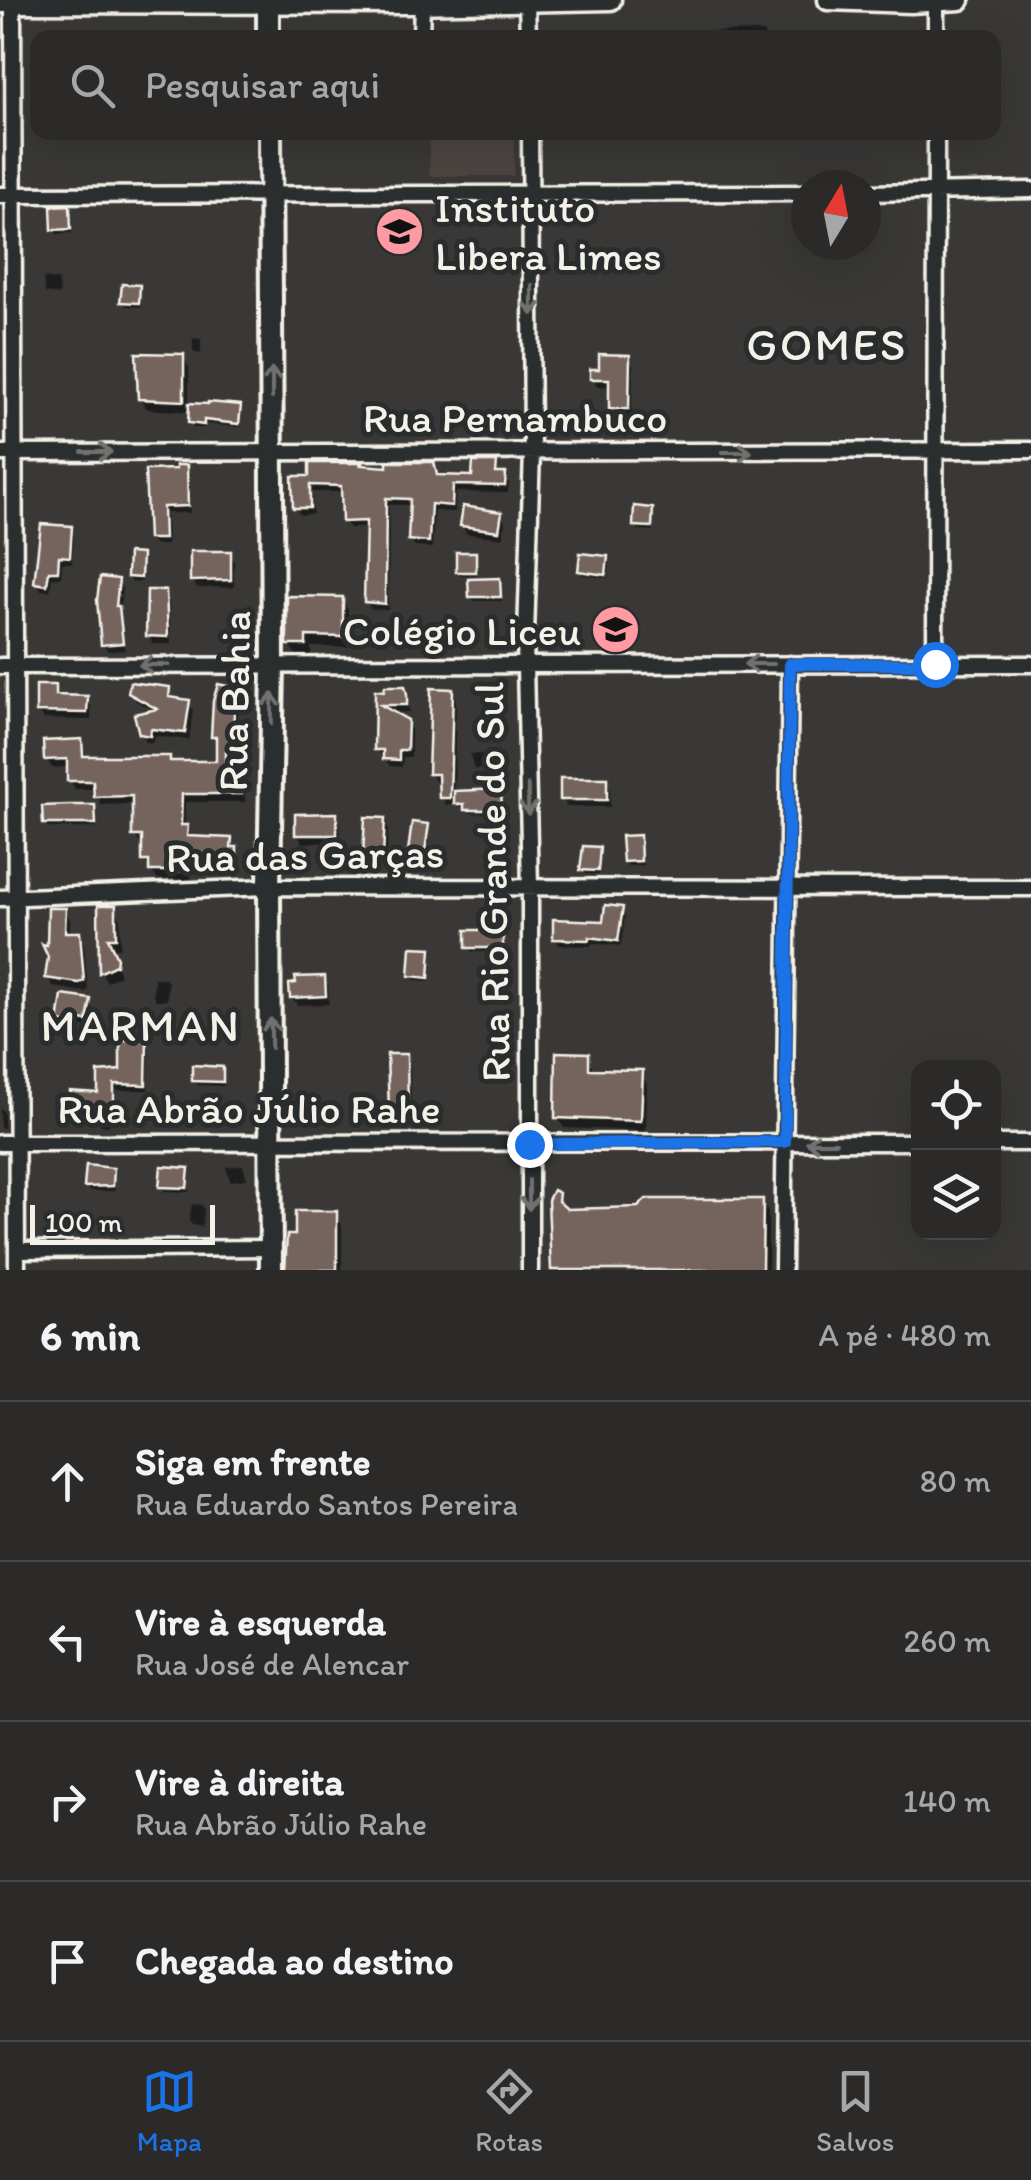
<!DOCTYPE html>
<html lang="pt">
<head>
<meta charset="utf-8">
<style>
  body { margin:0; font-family:Itim,sans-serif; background:#333231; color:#f1f3f6 }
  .controls { position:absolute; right:30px; bottom:30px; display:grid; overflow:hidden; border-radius:20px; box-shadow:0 10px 40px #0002 }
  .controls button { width:90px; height:90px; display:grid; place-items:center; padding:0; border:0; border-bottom:2px solid #474646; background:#2b2a29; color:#f1f3f6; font:50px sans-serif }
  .compass { position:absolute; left:791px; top:170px; width:90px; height:90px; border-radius:50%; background:#2b2a29; box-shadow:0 10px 40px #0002; rotate:10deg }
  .scale { position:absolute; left:30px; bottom:25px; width:185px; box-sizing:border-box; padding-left:10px; border:5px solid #f4f1e8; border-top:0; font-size:28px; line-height:35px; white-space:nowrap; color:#f4f1e8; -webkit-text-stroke:8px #2a2d2e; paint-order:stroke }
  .stop { position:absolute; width:30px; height:30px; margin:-22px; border:8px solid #1a73e8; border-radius:50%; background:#fff }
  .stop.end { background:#1a73e8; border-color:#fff; box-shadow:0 2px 10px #0008 }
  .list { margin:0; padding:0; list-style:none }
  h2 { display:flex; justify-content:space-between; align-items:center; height:130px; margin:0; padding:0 40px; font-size:42px }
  h2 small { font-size:32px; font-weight:400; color:#a6a7a8 }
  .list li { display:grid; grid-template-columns:65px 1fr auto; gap:30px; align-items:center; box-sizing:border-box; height:160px; padding:0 40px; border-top:2px solid #474646 }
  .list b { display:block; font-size:38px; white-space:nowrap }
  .list p { margin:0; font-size:32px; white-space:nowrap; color:#a6a7a8 }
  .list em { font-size:32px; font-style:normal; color:#a6a7a8 }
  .icon { flex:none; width:55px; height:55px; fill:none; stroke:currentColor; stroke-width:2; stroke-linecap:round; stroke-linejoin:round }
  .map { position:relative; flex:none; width:1031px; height:1270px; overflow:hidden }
  .search { position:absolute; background:#2b2a29; box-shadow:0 10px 40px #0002; left:30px; right:30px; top:30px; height:110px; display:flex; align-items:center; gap:25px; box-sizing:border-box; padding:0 35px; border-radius:20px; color:#a6a7a8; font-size:38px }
  .sheet { height:770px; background:#2b2a29 }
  nav { display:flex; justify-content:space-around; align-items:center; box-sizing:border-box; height:140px; border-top:2px solid #474646; background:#2b2a29; font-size:28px; color:#a6a7a8 }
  nav a { display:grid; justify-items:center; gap:5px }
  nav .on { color:#1a73e8 }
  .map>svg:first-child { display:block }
  .built { fill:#4b4542 }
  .shadow { fill:#0007 }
  .building { fill:#75635d; stroke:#f4f1e8; stroke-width:2.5 }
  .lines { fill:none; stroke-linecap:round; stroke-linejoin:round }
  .minor-casing { stroke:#f4f1e8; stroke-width:21 }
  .tertiary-casing { stroke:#f4f1e8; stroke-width:25 }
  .secondary-casing { stroke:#f4f1e8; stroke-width:28 }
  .minor { stroke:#2a2d2e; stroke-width:14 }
  .tertiary { stroke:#2a2d2e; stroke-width:18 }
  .secondary { stroke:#2a2d2e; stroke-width:20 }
  .oneway { stroke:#71726f }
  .route { stroke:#1a73e8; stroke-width:12 }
  .labels { text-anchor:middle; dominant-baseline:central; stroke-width:10; stroke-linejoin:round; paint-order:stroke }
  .poi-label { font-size:42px; fill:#f4f1e8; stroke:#2a2d2e; text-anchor:start }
  .street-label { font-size:42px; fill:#f4f1e8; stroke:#2a2d2e }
  .neighbourhood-label { font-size:45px; letter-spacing:2.5px; fill:#f4f1e8; stroke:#2a2d2e }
</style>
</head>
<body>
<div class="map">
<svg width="1031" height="1270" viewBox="0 0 1031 1270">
  <rect width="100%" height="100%" fill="#393837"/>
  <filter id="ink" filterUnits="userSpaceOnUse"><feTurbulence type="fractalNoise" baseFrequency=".01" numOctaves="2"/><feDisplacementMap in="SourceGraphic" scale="20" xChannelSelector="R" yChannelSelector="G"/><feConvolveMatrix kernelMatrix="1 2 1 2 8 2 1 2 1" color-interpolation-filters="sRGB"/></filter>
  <g filter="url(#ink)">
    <path class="built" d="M429,133H514V176H429Z"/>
    <path class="shadow" d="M686,31L763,32L766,38H686Z
      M68,208L72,233L57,234L54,229Z
      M43,278L58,280L60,295L45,293Z
      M139,287L141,307L126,306L123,302Z
      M193,338L201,339V354L193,352Z
      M183,357L189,368V406L240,408L241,427L205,424V428H193L191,412L147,409L140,398Z
      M628,357L633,365L632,417L616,416L611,408L612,387L597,386L593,378Z
      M433,465L438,477L475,479L495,465L499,476H504L509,483L508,493L456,492L455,512L434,511L432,548L415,547L410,540L412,505H389L388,610L371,609L366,602L368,528H349L345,521L344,492H312L313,514L300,515L296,508L295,478Z
      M186,468L190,475V513H166L167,545H154L150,539L147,472Z
      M652,510L653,531L638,530L635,525Z
      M500,514L505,522L503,538L467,534L462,526Z
      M70,529L74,536L72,563H62L61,578L52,577L50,591L41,590L37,582Z
      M229,553L234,561V587L197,588L192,580Z
      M475,555L477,576H461L458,571Z
      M141,556L142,582H132L129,577Z
      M607,559L610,564L608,578L583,575L580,570Z
      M499,581L502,601H474L471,597Z
      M118,582L122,589L120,611L125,650L108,651L104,644Z
      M164,593L169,601L171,644H153L148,636Z
      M342,599L348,610V647H311V656L296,655L289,644Z
      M54,688L59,696L86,699L91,707V720L43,719L38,711Z
      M231,689L238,714L237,741L245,750V759H230V782H240L245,791V802H185V826L191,836L230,840L241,858L240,874L191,873V879H157L144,860V844H140L135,835V804L101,805L96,789H75L70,780L69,767L52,768L47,760L80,741L86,758L218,764V745L213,736Z
      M404,689L410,712L389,713L406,722L411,730V757H403L402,767L390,766L376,749L378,693Z
      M168,690L173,698L188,702L193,710L189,740L154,736L153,743L146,742L141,733L156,712L136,701L131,692Z
      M451,691L456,699L454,793L500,791L503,814L469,813L465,807H459L453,797V805H446L442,798L441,781H435L430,773Z
      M470,754H484L487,769H474Z
      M606,781L610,789V807H567L562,799Z
      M94,807L97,828H48L45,823Z
      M335,816L340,824V842L302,843L298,835Z
      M384,820L388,828L387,864L370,863L366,855Z
      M427,826L430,866L412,863L410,858Z
      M638,837L643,865L628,866L626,862Z
      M598,849L601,854L599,875L586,874L583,869Z
      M343,854L357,856L358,874L345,872Z
      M101,908H114L120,918V948H111L120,975L107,982L101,972Z
      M65,910L70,920V935H79L84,945L88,990L85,992L53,987L48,977Z
      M621,910L625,916L621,946L592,943L591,946L559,945L555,938L605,924Z
      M502,932L505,952H472L469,948Z
      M430,951L432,956L430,981L414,980L411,975Z
      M154,978H165L168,983L167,1000H156L153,995Z
      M324,978L328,986L329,1004L297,1005L292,997Z
      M89,1002L94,1010L91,1028L77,1026L76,1031L65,1029L61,1021Z
      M145,1043L149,1049L148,1090H116V1113H111L109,1126L101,1125L98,1119L75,1118L71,1112L101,1095Z
      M405,1056L410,1064L411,1118L396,1119L391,1111Z
      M588,1056L594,1071L641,1073L647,1084L646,1131L564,1128L557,1117Z
      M222,1069L224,1086L197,1085L194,1080Z
      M0,1107L4,1113V1128H0Z
      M243,1165L247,1179L230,1181L226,1167Z
      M112,1170L115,1191H89L87,1187Z
      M187,1170L189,1192L164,1191L161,1186Z
      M558,1199L565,1212L762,1201L768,1212V1270H554Z
      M192,1204L202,1205L204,1210L202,1227L192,1225L189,1221Z
      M335,1213L342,1225V1270H288L297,1238Z"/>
    <path class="building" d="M70,205L71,229L52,230L51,206Z
      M122,284L140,285L139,303L120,302Z
      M136,353L184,354V401L138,399Z
      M599,354L630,355L629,409H609V379H590V369H599Z
      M208,402L241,405L239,424L204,420V425L188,423L189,403L208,404Z
      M387,462H434L437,475L472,476L473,462H497L496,473H506L505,486L453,485L452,506L431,504L429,542L408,540L410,499L386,498L385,604L364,602L366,521L342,522L341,486L310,485V508H293L292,476H309V463H362L361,465L387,467Z
      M176,465H187L188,506L163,507L164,539H148L145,470L176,469Z
      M463,506L502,512L499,531L460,526Z
      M634,506L653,508L652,527L633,526Z
      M41,524L72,526L70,557L59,556L58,571H49L47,585L34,583Z
      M190,551H231V580L190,581Z
      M456,552H476V572H456Z
      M128,553L142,554L141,578L127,577Z
      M580,553L608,556L606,575L578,571Z
      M100,577L119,579L116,606H119L123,643L101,645L97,600Z
      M500,578L501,597H469L468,579Z
      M147,590H166L168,637L146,636Z
      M287,596L343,597V637L306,636V645H287Z
      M130,682L170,687L169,697L190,700L185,733L151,729L150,736L139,734L134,714L157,709L128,693Z
      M218,684L232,687L229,702H235L232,738H241V751H226V779L242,780V794H182L181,825H188L187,836L232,838L231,847H237V865H187V871H149V861H142V836H132V796L94,797L93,781H67V759L44,760L43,741L82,739L83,756H170V761H216V737H211L213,701Z
      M36,685H56V695L88,696L87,713L36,712Z
      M385,686H405L407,694V705H381L408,720L407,750H399V760L383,759V750H374L375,690L384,691Z
      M431,688L453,689L450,798H439L438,774H428Z
      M560,778H607V800H560Z
      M501,789L502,810H464V804H454V791Z
      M71,805H95L96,824H43L42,806Z
      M337,813V835H295V814Z
      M365,817L385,818L383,856H363Z
      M412,822L429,824L425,851L430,852L428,862L407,859Z
      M640,835L641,861L623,862L621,836Z
      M583,846L600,847L598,871L580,870Z
      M98,905H116V938H108L117,958L116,965L99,973Z
      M605,905L623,907L618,941L589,937V940L553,939V919L603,921Z
      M48,908H66L65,932H80L84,981L79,983L45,978L48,957L42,944L47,945Z
      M466,930H503V948H466Z
      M411,947L431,948L429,978L409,976Z
      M325,976L326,996L290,998L289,984L296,983L295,977Z
      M62,995L91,999L87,1021L73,1019L72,1024L58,1022Z
      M120,1040H147L146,1085L114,1084V1107H108L106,1121L95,1120L96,1114L68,1112L70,1091L98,1093V1072L120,1070Z
      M556,1052L589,1053V1069L643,1070L641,1121L555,1118Z
      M387,1054H407L408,1111H389Z
      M192,1065L223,1067V1082L192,1081Z
      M86,1165L114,1168L113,1186L84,1187Z
      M161,1166L189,1168L187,1188L159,1187Z
      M553,1190L559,1193L558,1201L567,1209L638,1207L646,1199H763L762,1270H551L548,1200Z
      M295,1211H337V1270H285L287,1235H295Z"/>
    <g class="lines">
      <defs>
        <path id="minor" d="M13,0L17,1270
          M527,1L528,38
          M421,38L422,3
          M936,38V1
          M866,193L1031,190
          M0,195L806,193
          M0,453L1031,450
          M935,664L936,132
          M0,666L1031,664
          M0,898L269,887L1031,888
          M0,1143L918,1142
          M994,1143H1031
          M17,1250L272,1248
          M530,1270V888L525,665L532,452L530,132
          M783,1270L790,664"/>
        <path id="tertiary" d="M828,0L911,3L960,0
          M0,3L409,4L611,0"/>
        <path id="secondary" d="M268,0V38
          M270,132L273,665L269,887L271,1270"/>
      </defs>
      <use href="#minor" class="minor-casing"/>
      <use href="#tertiary" class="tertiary-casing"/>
      <use href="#secondary" class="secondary-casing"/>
      <use href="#minor" class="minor"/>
      <use href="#tertiary" class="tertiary"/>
      <use href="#secondary" class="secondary"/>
    </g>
    <defs><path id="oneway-shaft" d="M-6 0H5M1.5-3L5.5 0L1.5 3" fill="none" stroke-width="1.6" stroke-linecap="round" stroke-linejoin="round" transform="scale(2.5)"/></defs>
    <g class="oneway">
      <use href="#oneway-shaft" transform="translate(532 300) rotate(90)"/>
      <use href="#oneway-shaft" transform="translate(272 383) rotate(-90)"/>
      <use href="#oneway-shaft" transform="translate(97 452)"/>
      <use href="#oneway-shaft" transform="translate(737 452)"/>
      <use href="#oneway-shaft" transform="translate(759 664) rotate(180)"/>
      <use href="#oneway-shaft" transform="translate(154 665) rotate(180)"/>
      <use href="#oneway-shaft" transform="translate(272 708) rotate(-89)"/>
      <use href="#oneway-shaft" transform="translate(528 800) rotate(89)"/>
      <use href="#oneway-shaft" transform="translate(271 1033) rotate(-91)"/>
      <use href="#oneway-shaft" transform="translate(821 1142) rotate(-180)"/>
      <use href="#oneway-shaft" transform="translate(529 1195) rotate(90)"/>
    </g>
  </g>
  <g class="lines" filter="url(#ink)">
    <path class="route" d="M529,1144L785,1142L790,664H935"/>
  </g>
  <defs>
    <symbol id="school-disc" viewBox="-11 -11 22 22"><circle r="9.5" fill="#ff9aa2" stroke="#2a2d2e"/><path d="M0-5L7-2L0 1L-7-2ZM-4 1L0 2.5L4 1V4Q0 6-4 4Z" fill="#111"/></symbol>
  </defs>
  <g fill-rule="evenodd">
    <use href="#school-disc" x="372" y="204" width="55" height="55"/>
    <use href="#school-disc" x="588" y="602" width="55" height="55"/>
  </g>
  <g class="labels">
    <g class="poi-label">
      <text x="435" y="207">Instituto<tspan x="435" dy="48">Libera Limes</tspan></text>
      <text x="581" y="630" text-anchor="end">Colégio Liceu</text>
    </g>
    <g class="street-label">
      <text x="515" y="417">Rua Pernambuco</text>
      <text transform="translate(234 701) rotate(-89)">Rua Bahia</text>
      <text transform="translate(305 855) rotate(-1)">Rua das Garças</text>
      <text transform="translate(492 882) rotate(-91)">Rua Rio Grande do Sul</text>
      <text x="249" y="1108">Rua Abrão Júlio Rahe</text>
    </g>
    <g class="neighbourhood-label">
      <text x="827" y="344">GOMES</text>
      <text x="141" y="1025">MARMAN</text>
    </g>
  </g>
</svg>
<div class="controls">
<button><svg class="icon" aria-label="locate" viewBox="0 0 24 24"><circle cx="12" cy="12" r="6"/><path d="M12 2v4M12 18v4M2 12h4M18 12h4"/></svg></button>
<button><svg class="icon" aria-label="layers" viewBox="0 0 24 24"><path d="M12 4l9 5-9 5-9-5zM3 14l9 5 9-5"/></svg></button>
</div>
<svg class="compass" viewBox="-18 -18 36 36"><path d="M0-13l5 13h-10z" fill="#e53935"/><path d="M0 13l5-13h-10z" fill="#a6a7a8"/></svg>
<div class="scale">100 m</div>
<div class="stop" style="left:935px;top:664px"></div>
<div class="stop end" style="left:529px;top:1144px"></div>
<div class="search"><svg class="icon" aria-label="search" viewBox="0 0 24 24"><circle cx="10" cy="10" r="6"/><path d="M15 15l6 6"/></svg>Pesquisar aqui</div>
</div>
<section class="sheet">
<h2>6 min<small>A pé · 480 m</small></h2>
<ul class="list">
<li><svg class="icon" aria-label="ahead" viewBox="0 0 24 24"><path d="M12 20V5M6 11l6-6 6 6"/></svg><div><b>Siga em frente</b><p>Rua Eduardo Santos Pereira</p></div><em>80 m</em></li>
<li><svg class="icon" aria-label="left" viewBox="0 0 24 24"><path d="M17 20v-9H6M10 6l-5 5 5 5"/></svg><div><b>Vire à esquerda</b><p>Rua José de Alencar</p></div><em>260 m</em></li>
<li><svg class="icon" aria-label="right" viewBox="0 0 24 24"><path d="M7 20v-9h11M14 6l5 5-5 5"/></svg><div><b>Vire à direita</b><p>Rua Abrão Júlio Rahe</p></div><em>140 m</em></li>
<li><svg class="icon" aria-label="arrive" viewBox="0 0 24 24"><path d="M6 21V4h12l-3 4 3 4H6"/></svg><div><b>Chegada ao destino</b></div></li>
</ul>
</section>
<nav>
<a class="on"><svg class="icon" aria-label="map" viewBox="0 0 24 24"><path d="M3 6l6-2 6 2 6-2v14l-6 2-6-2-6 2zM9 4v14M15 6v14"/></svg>Mapa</a>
<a><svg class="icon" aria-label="directions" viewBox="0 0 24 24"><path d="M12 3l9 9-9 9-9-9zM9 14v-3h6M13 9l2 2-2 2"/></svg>Rotas</a>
<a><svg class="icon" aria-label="saved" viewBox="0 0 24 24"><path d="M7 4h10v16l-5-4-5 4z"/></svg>Salvos</a>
</nav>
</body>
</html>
